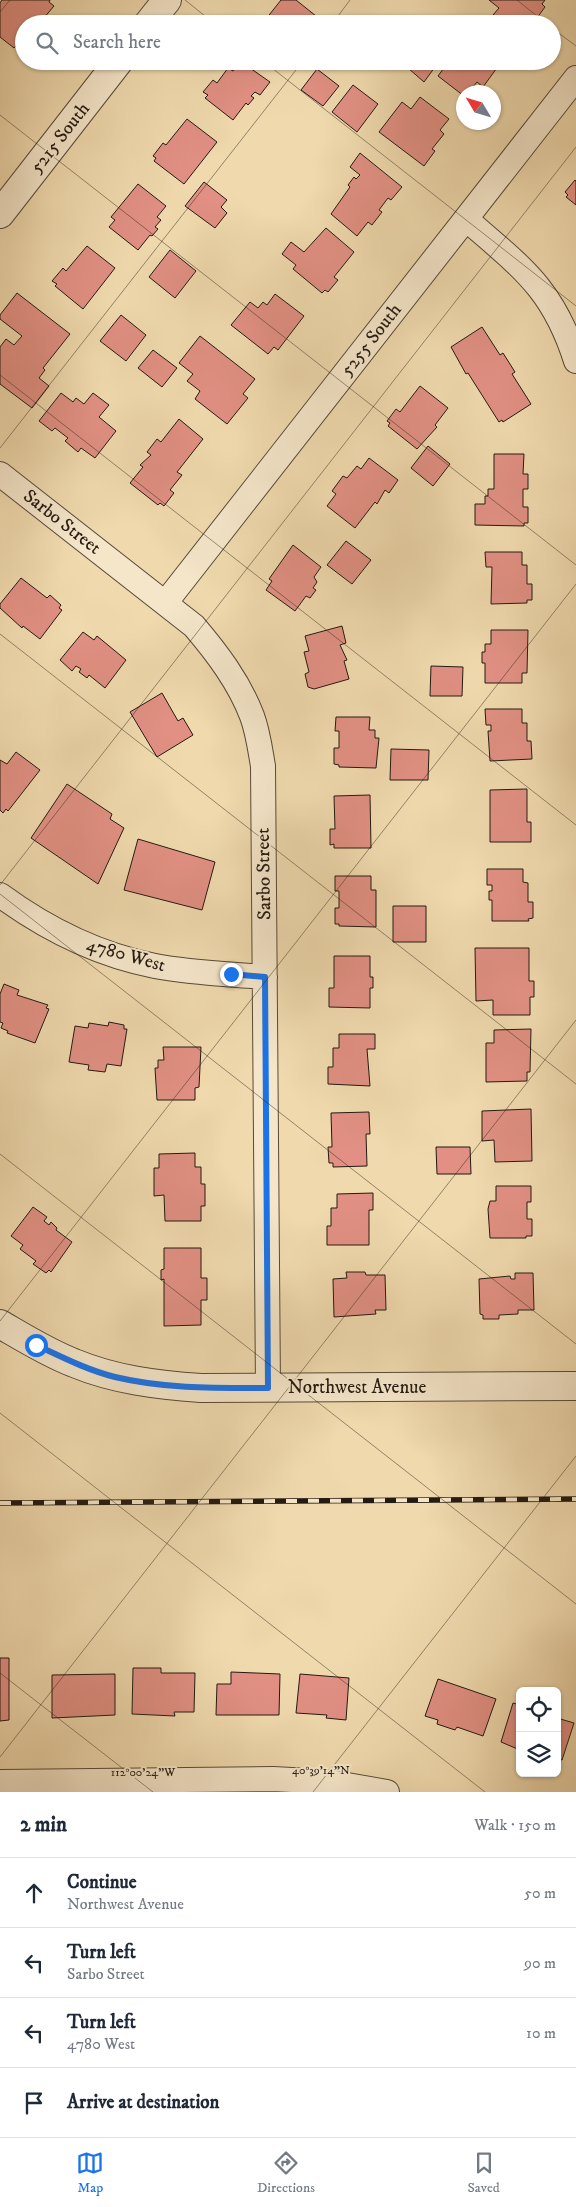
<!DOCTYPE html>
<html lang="en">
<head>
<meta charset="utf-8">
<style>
  body { margin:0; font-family:"IM FELL DW Pica",serif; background:#f2f2f3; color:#1f2937 }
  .controls { position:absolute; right:15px; bottom:15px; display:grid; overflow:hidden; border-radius:8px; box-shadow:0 1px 4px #0004 }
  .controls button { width:45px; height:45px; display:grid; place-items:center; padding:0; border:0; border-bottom:1px solid #e0e1e3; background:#fff; color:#1f2937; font:25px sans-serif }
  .compass { position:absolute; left:456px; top:85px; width:45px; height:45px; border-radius:50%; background:#fff; box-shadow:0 1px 4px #0004; rotate:308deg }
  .stop { position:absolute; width:15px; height:15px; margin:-11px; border:4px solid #1a73e8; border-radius:50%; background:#fff }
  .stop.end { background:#1a73e8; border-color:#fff; box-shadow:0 1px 5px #0008 }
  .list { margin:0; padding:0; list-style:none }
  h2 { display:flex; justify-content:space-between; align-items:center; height:65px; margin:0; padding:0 20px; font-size:21px }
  h2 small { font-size:16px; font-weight:400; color:#747a83 }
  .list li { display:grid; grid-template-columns:32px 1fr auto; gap:15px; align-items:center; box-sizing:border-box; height:70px; padding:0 20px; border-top:1px solid #e0e1e3 }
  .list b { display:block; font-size:19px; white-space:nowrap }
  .list p { margin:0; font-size:16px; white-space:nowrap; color:#747a83 }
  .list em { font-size:16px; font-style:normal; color:#747a83 }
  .icon { flex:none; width:28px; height:28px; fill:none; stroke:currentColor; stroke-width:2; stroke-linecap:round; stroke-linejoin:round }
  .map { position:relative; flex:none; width:576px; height:1792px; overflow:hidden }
  .search { position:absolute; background:#fff; box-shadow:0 1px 4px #0004; left:15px; right:15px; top:15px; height:55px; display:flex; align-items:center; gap:12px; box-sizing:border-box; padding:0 18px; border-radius:28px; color:#747a83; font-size:19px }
  .sheet { height:345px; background:#fff }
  nav { display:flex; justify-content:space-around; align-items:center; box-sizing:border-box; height:70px; border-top:1px solid #e0e1e3; background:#fff; font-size:14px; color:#747a83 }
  nav a { display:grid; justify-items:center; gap:2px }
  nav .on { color:#1a73e8 }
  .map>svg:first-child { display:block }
  .building { fill:#e19083; stroke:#231a11 }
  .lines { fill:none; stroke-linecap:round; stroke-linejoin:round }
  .minor-casing { stroke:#564a38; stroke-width:26 }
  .tertiary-casing { stroke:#564a38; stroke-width:30 }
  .minor { stroke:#f5e6ca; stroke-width:24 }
  .tertiary { stroke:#f5e6ca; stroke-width:28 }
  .rail-casing { stroke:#231a11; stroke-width:5.5 }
  .rail { stroke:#f5e6ca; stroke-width:4; stroke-dasharray:11; stroke-linecap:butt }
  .route { stroke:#1a73e8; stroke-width:6 }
  .ticks { fill:none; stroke:#231a11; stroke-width:1; stroke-opacity:0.45 }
  .labels { text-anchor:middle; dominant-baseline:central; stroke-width:4; stroke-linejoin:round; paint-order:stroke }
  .street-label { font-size:19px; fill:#231a11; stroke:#f5e6ca }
  .ticks-label { font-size:12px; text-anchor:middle; fill:#231a11; stroke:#f5e6ca; stroke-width:4; stroke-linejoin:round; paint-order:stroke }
</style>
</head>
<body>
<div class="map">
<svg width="576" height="1792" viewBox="0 0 576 1792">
  <rect width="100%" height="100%" fill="#efd9ad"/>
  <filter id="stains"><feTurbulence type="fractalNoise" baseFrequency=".004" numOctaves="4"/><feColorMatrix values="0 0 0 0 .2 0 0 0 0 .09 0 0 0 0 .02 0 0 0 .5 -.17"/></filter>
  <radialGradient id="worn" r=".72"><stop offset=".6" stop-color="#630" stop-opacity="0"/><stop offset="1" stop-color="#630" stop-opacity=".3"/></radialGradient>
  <path class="building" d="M2,0H50L49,2L54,6L43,19L40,16L34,24H24V37L14,48L0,37V3Z
    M281,0H296L316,16L309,24H262Z
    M489,0H545L542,4L545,7L534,22L536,24H505L493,15L499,8Z
    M240,61L270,82L260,95L255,92L251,96L254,98L248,105L246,103L233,120L205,98L208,95L203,92L213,80L217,83L228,68L233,71Z
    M400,61H427L435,67L424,82Z
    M449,61H502L483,87L477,82L469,92H464V96L438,76Z
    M317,69L339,86L323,106L301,90Z
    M353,85L378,104L357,132L332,112Z
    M420,97L449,119L440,130L444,134L432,149L435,151L424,166L379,132L402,102L411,109Z
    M187,119L217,142L184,184L154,161L156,158L153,156L163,143L166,145Z
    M360,153L402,187L391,200L388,198L379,210L382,212L372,225L368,222L357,236L331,214L350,187L348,185L354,177L356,179L360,175L350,167Z
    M575,180L576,181V205L566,197L568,195L565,192Z
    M204,182L227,200L221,207L227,213L215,228L185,206Z
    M138,184L166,206L157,217L161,220L155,227L158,229L152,236L150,235L138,250L109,227L115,220L111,217Z
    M326,228L354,252L334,277L338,280L328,292L325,290L322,293L293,269L296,265L282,254L291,242L304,252Z
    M87,246L115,268L83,309L55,286L57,284L52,281L63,268L66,271Z
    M170,250L196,271L175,298L149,277Z
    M17,293L70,334L43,368L45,370L39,378L49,386L32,408L0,384V347L6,339L14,345L22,336L0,319V315Z
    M275,294L304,316L278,350L274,347L268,354L231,325L250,302L258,308L263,302L267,305Z
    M121,315L146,335L126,361L100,341Z
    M482,327L500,355L503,353L515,372L512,374L531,404L503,422L502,420L499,422L468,373L466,374L451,347Z
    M200,336L255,379L243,394L248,398L227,424L195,399L200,391L187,381L193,374L179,363Z
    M153,350L177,368L162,387L138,368Z
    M420,386L448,408L435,425L437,427L417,449L388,426L390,423L387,421L396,409L400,412Z
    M61,393L73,402L76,398L84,404L93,393L109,405L99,417L116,431L95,458L81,448L78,452L65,441L68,438L55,428L52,431L39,421Z
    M179,419L203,439L177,472L182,475L170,490L174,493L164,506L160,503L158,505L130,483L143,467L140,465L151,455L147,452L157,439L161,442Z
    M428,446L450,464L433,486L411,468Z
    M494,454H524L523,474H528V489H523V507H528V523H524V526L475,525V504H485V496H488V489H494Z
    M369,458L398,480L389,493L385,490L377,504L375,502L355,528L327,506L336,494L332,491L343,476L347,478L357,466L361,469Z
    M346,541L371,560L352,584L327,565Z
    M293,545L321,567L314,577L317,582L313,588L316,590L310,598L306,596L295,611L266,590L272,581L269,579Z
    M485,552H522V565H527V584H532V600H527V603L491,604L492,567H486Z
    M21,578L47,598L50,595L61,605L59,608L62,610L40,639L23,626L22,628L0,608V604Z
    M342,626L346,643L340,645L347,660L344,661L349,679L314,689L308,687L305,674L309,672L304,652L309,651L305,636Z
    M491,630H528L527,673H522V683H485V663H482V652H485V644H491Z
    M83,632L94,640L97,636L126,660L105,688L89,675L87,678L79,672L81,669L76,666L72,671L60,660Z
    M431,666L463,667L462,696H430Z
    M162,693L178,721L183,718L193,735L157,757L130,712Z
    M485,709H522V723H527V741H531L532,759L490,761L488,731H491V725H486Z
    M336,717H370L369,730H375V738H379L376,768L339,767V765L334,764V748H339V731H335Z
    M391,749L429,750L428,780H390Z
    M16,752L40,770L8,811L6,809L3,813L0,810V760L7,764Z
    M67,784L112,814L110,819L124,828L98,884L31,838Z
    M527,789V822H531V842H490V790Z
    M370,795L371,848H334V844L330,845V829H335L334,796Z
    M138,839L215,862L202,910L124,890Z
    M487,869H523V882L528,883V902H533V918L528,919L529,921H492V900H489V891H492V885H487Z
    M335,876H371V890H376V927L339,926V924H335V908H339V891H335Z
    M393,906H426V942H393Z
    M475,948H529V981H534V997H530V1015H493V1000L476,1001Z
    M334,956H370V977H373V988H370V1008L329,1007V988H334Z
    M4,984L19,990L17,995L48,1005L46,1008L49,1009L35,1043L7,1033L8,1031L1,1028L3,1023L0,1022V994Z
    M109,1022L124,1025V1029H127L121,1066L107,1064L105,1072L88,1070L89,1065L69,1062L75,1026L88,1028L89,1023L108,1026Z
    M531,1029L530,1072H527V1081L486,1082V1043H494V1030Z
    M339,1034H375V1049H367L370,1086L328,1084V1067H333V1048H339Z
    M163,1047H201L199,1087L195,1088V1100H157L155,1068H158V1060H164Z
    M531,1109L532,1161L495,1162L494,1140L482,1141V1111Z
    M369,1112L370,1134H366L367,1166L333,1167V1163H329L328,1147H332L331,1113Z
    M436,1147H470L471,1174H437Z
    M195,1153V1167H201V1184H205V1206H201V1221H165L164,1195L154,1196V1168H159V1154Z
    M496,1186H531V1202H527V1219H532V1236H526V1238H490L488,1209L490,1201H496Z
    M373,1193V1210H369V1245H327V1226H331V1208H337V1194Z
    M33,1207L47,1217L44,1221L49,1225L51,1222L57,1228L56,1230L72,1242L51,1272L49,1270L46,1273L33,1264L36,1261L20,1249L23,1245L11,1236Z
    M164,1248H201V1278H207V1300H201V1325L164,1326V1279L161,1280V1270L164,1269Z
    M346,1272H365L366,1275H385L386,1310H375L376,1314L334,1317L333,1279L347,1278Z
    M515,1273H533L534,1310H518V1314L499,1315V1319H483V1315L480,1314L479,1279L510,1276L511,1279H515Z
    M0,1658H9V1720L0,1721Z
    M133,1668H161V1673H195L194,1712H174L175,1716L132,1714Z
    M231,1672L280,1674L279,1715H216L217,1684H231Z
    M115,1674V1715L52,1718V1675Z
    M300,1674L349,1678L346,1720L326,1718L327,1715L296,1713Z
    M438,1679L496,1699L483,1736L457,1727L455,1730L437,1724L438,1720L425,1716Z
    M513,1703L520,1705V1750L501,1742Z
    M557,1718L574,1723L562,1760L557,1759Z"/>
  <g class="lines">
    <defs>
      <path id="minor" d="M466,219C521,267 553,288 576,361
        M0,474L194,626C217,653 239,682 252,716C258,732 260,749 263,766L268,1388
        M166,602L576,78
        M0,895C45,928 99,955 155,966C191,973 229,974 265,977
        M0,1782L273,1779L330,1782L387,1792"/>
      <path id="tertiary" d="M148,24L167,0
        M0,214L119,61
        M0,1324C24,1338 48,1353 74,1363C115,1380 158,1385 201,1388L576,1386"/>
    </defs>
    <use href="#minor" class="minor-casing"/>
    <use href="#tertiary" class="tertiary-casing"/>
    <use href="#minor" class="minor"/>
    <use href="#tertiary" class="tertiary"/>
    <defs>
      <path id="rail" d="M0,1503L576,1499"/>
    </defs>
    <use href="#rail" class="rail-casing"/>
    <use href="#rail" class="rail"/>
  </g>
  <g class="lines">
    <path class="route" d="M36,1345C62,1357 87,1370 115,1377C165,1389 217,1388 268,1388L265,977L231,974"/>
  </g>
  <path class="ticks" d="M185,0L215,24M517,0L547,24M0,12L10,0M332,24L350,0M552,28L576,46M263,61L576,306M0,115L576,565M0,375L576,825M0,448L303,61M0,634L576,1084M0,885L576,147M0,894L576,1344M0,1154L576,1604M0,1321L576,584M0,1413L485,1792M0,1673L153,1792M0,1757L576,1020M313,1792L576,1456"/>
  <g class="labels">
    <g class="street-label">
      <text transform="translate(60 138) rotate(-52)">5215 South</text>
      <text transform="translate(371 340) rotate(-52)">5255 South</text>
      <text transform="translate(62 522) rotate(38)">Sarbo Street</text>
      <text transform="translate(264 874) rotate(-91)">Sarbo Street</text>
      <text transform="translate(126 955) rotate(16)">4780 West</text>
      <text x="357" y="1387">Northwest Avenue</text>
    </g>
  </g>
  <g class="ticks-label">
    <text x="321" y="1774">40°39'14"N</text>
    <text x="143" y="1776">112°00'24"W</text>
  </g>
  <rect width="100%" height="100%" filter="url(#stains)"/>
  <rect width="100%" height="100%" fill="url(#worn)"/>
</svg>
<div class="controls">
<button><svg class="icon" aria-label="locate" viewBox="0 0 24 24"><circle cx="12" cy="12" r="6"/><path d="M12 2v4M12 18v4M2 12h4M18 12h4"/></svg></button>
<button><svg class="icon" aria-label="layers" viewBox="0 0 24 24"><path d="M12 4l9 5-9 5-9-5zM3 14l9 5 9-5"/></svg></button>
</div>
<svg class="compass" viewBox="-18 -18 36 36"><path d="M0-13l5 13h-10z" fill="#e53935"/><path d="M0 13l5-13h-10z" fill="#747a83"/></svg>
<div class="stop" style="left:36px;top:1345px"></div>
<div class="stop end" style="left:231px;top:974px"></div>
<div class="search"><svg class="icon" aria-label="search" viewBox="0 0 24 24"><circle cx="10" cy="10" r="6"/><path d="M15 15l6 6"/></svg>Search here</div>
</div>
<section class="sheet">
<h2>2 min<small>Walk · 150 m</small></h2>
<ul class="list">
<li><svg class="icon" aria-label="ahead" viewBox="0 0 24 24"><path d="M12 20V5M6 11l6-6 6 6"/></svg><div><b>Continue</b><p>Northwest Avenue</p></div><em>50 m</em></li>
<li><svg class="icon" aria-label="left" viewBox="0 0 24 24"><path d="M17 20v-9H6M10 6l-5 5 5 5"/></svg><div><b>Turn left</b><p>Sarbo Street</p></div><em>90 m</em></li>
<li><svg class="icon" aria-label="left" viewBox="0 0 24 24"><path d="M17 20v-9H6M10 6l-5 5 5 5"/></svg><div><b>Turn left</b><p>4780 West</p></div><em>10 m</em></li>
<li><svg class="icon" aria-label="arrive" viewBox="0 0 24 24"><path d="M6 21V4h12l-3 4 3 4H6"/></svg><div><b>Arrive at destination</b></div></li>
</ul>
</section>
<nav>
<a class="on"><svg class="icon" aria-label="map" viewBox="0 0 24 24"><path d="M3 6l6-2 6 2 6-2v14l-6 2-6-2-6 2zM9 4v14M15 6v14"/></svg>Map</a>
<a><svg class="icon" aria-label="directions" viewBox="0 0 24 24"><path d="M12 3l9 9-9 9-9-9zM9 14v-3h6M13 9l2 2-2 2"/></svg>Directions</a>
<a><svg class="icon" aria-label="saved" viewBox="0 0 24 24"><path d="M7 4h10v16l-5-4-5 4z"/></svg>Saved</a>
</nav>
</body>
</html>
